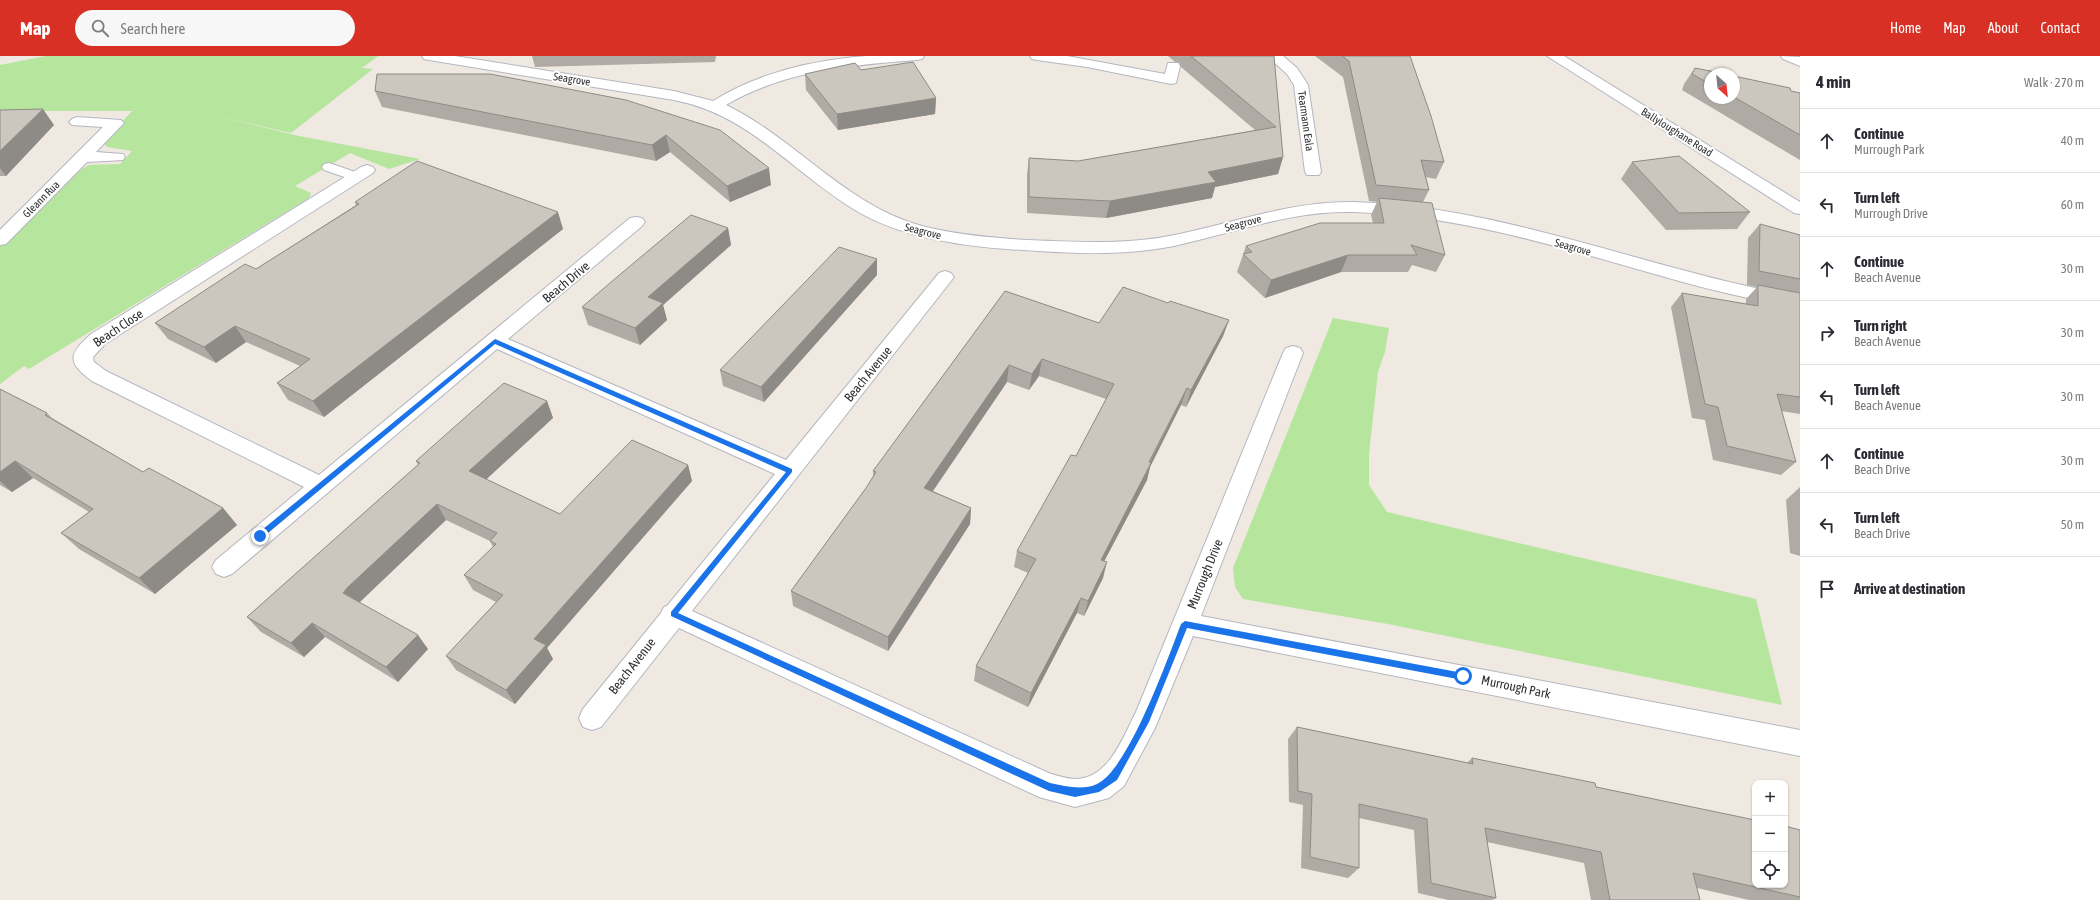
<!DOCTYPE html>
<html lang="en">
<head>
<meta charset="utf-8">
<style>
  body { margin:0; font-family:"Asap Condensed",sans-serif; background:#f7f7f7; color:#2b2b33 }
  .controls { position:absolute; right:12px; bottom:12px; display:grid; overflow:hidden; border-radius:8px; box-shadow:0 1px 3px #0004 }
  .controls button { width:36px; height:36px; display:grid; place-items:center; padding:0; border:0; border-bottom:1px solid #e1e1e2; background:#fff; color:#2b2b33; font:20px sans-serif }
  .compass { position:absolute; left:1704px; top:12px; width:36px; height:36px; border-radius:50%; background:#fff; box-shadow:0 1px 3px #0004; rotate:153deg }
  .stop { position:absolute; width:12px; height:12px; margin:-9px; border:3px solid #1a73e8; border-radius:50%; background:#fff }
  .stop.end { background:#1a73e8; border-color:#fff; box-shadow:0 1px 4px #0008 }
  .list { margin:0; padding:0; list-style:none }
  h2 { display:flex; justify-content:space-between; align-items:center; height:52px; margin:0; padding:0 16px; font-size:17px }
  h2 small { font-size:13px; font-weight:400; color:#7c7c81 }
  .list li { display:grid; grid-template-columns:26px 1fr auto; gap:12px; align-items:center; box-sizing:border-box; height:64px; padding:0 16px; border-top:1px solid #e1e1e2 }
  .list b { display:block; font-size:15px; white-space:nowrap }
  .list p { margin:0; font-size:13px; white-space:nowrap; color:#7c7c81 }
  .list em { font-size:13px; font-style:normal; color:#7c7c81 }
  .icon { flex:none; width:22px; height:22px; fill:none; stroke:currentColor; stroke-width:2; stroke-linecap:round; stroke-linejoin:round }
  .map { position:relative; flex:none; width:1800px; height:844px; overflow:hidden }
  header { display:flex; align-items:center; gap:24px; box-sizing:border-box; height:56px; padding:0 20px; background:#d93025; color:#fff }
  header strong { font-size:19px }
  nav { display:flex; gap:22px; margin-inline-start:auto; font-size:14px }
  .search { width:280px; height:36px; background:#f7f7f7; display:flex; align-items:center; gap:10px; box-sizing:border-box; padding:0 14px; border-radius:22px; color:#7c7c81; font-size:15px }
  main { display:flex }
  aside { flex:1; background:#fff }
  .map>svg:first-child { display:block }
  .green { fill:#b6e59e }
  .lines { fill:none; stroke-linecap:round; stroke-linejoin:round }
  .service-casing { stroke:#b4b7c1; stroke-width:2 }
  .minor-casing { stroke:#b4b7c1; stroke-width:2 }
  .tertiary-casing { stroke:#b4b7c1; stroke-width:2 }
  .service { fill:#fff; fill-rule:evenodd }
  .minor { fill:#fff; fill-rule:evenodd }
  .tertiary { fill:#fff; fill-rule:evenodd }
  .wall { fill:#afaba4 }
  .shaded-wall { fill:#8e8b86 }
  .building { fill:#cbc7bf; stroke:#8e8b86 }
  .route { fill:#1a73e8 }
  .labels { text-anchor:middle; dominant-baseline:central; stroke-width:4; stroke-linejoin:round; paint-order:stroke }
  .far-street-label { font-size:11px; fill:#2e2e2e; stroke:#fff }
  .street-label { font-size:13px; fill:#2e2e2e; stroke:#fff }
</style>
</head>
<body>
<header>
<strong>Map</strong>
<div class="search"><svg class="icon" aria-label="search" viewBox="0 0 24 24"><circle cx="10" cy="10" r="6"/><path d="M15 15l6 6"/></svg>Search here</div>
<nav><a>Home</a><a>Map</a><a>About</a><a>Contact</a></nav>
</header>
<main>
<div class="map">
<svg width="1800" height="844" viewBox="0 0 1800 844">
  <rect width="100%" height="100%" fill="#efe9e1"/>
  <path class="green" d="M46,0H378L362,12L373,13L291,77L209,58L299,80L420,103L389,113L350,97L295,130L311,137L309,142L29,313L24,310L0,328V190L72,118L89,109L120,108L132,95L107,91L104,87L105,84L132,55H27L0,61V9Z
    M1333,262L1389,272L1385,296L1378,316L1369,398V429L1387,456L1756,543L1782,649L1388,568L1243,543L1235,531L1233,512Z"/>
  <g class="lines">
    <defs>
      <path id="service" d="M329,107L361,118L363,121L361,124L356,125L324,114L322,111L324,108Z"/>
      <path id="minor" d="M422,0H455L674,35L713,45C758,17 813,4 866,0C885,0 905,0 924,0L922,3L917,4C852,9 783,15 726,49C796,83 845,149 922,170C957,179 993,182 1028,184C1078,186 1127,189 1175,179C1234,167 1291,145 1353,146C1468,149 1579,187 1690,216C1726,226 1763,234 1800,241V253C1759,245 1719,236 1679,225C1572,195 1466,160 1354,156C1292,154 1234,177 1174,190C1129,199 1083,198 1038,195C1008,193 979,192 949,186C918,181 887,172 860,157C794,119 752,59 674,44L429,4L424,3Z
        M1030,0H1067L1165,18L1168,7H1178L1180,10L1176,27L1171,28L1087,11L1037,4L1032,3Z
        M1267,0H1283L1297,12L1308,29L1321,116L1319,119H1307L1305,116L1294,29L1287,18Z
        M1781,0L1800,1V10L1783,3Z
        M77,61L121,64L124,67L121,70L96,96L123,98L125,101L123,104L87,106L6,188L0,189V174L103,71L72,69L69,66L72,63Z
        M367,109L373,111L375,114L373,117L105,288L93,301L94,306L106,315L319,419L630,162L636,161L642,162L645,166L642,170L508,283L786,404L939,217L945,215L951,217L954,221L951,225L692,555L1051,718C1059,720 1068,723 1075,723C1109,723 1123,681 1136,656L1283,297L1286,292L1293,290L1300,292L1303,297L1201,560L1800,674V700L1193,580L1155,672L1124,730L1109,742L1075,751L1039,741L679,572L601,671L592,674L583,671L579,662L583,653L661,557L664,551L667,550L775,418L497,293L232,518L224,521L216,518L212,511L216,504L304,431L92,325C68,307 67,299 91,278L361,111Z"/>
      <path id="tertiary" d="M1547,0H1564L1800,146V158L1794,157Z"/>
    </defs>
    <use href="#service" class="service-casing"/>
    <use href="#minor" class="minor-casing"/>
    <use href="#tertiary" class="tertiary-casing"/>
    <use href="#service" class="service"/>
    <use href="#minor" class="minor"/>
    <use href="#tertiary" class="tertiary"/>
  </g>
  <path class="wall" d="M532,0H716L715,6L535,11Z
    M1168,0H1274L1283,101L1278,118L1215,131L1212,142L1106,162L1027,157V119L1029,102L1078,105L1255,74L1181,11L1179,6H1175Z
    M1315,0H1410L1444,106L1436,123L1426,121L1429,134L1423,146L1445,199L1436,216L1412,209L1408,216H1341L1265,242L1237,216L1246,190L1373,167L1371,159L1377,146L1369,145L1343,21Z
    M1695,12L1710,18V42H1734V20L1791,35L1800,37V104L1682,34L1684,28Z
    M861,14L936,42L935,58L838,74L806,34L805,18Z
    M375,35L626,44L771,129L730,146L670,96L656,105L382,51Z
    M0,54L54,69L6,120H0Z
    M1632,106L1750,156L1737,173L1666,174L1621,123Z
    M355,146L563,173L324,361L288,344L277,327L300,310L246,286L216,307L168,283L155,267L256,213L356,149Z
    M1760,168L1800,179V358L1781,355L1796,406L1781,419L1713,404L1705,364L1692,362L1671,251L1682,237L1746,248V243L1757,231L1747,229L1748,182Z
    M728,172L731,189L663,249L667,264L640,289L588,269L582,251Z
    M877,203V219L764,346L723,330L720,314Z
    M1005,235L1099,267L1168,247L1229,264L1223,280L1186,351L1181,349L1150,411L1147,424L1104,505L1103,522L1084,560L1077,557L1028,651L974,625L976,610L1028,517L1014,511L1017,495L1076,400L1106,343L1039,320L1029,334L1007,326L933,435L971,452L970,468L888,595L793,550L791,535L866,432L873,420V415Z
    M0,333L47,357L52,362L143,416L223,452L237,469L155,538L79,493L61,477L89,456L33,422L12,436L0,429Z
    M547,345L553,362L486,423L560,458L688,409L692,425L547,592L553,603L515,648L456,614L446,600L496,546L473,534L464,519L493,491L490,485L446,464L359,546L428,593L398,626L325,581L304,601L261,576L247,561L418,409L416,405Z
    M1800,431V500L1790,497L1786,444Z
    M1297,671L1467,707L1472,702L1596,731L1800,774V844H1749L1697,832L1700,844H1591L1584,807L1487,786L1496,842L1492,844H1448L1418,837L1414,774L1359,762V812L1348,822L1301,812L1303,749L1289,746L1288,683Z"/>
  <path class="shaded-wall" d="M936,42L935,58L838,74L837,58Z
    M43,53L54,69L6,120L0,112V95Z
    M666,79L670,96L656,105L652,89Z
    M1283,101L1278,118L1215,131L1212,142L1106,162L1110,145L1208,116Z
    M769,112L771,129L730,146L727,130Z
    M558,156L563,173L324,361L313,345Z
    M728,172L731,189L663,249L667,264L640,289L635,272L648,241Z
    M1348,199L1341,216L1265,242L1271,224Z
    M877,203V219L764,346L761,331Z
    M1229,264L1223,280L1186,351L1191,334Z
    M235,270L246,286L216,307L204,291Z
    M1042,303L1039,320L1029,334L1032,318Z
    M1009,309L1007,326L924,448V432Z
    M1187,332L1181,349L1150,411L1147,424L1097,519L1101,504Z
    M547,345L553,362L478,431L469,415Z
    M15,405L33,422L12,436L0,425V416Z
    M688,409L692,425L547,592L553,603L515,648L506,634L534,583Z
    M437,448L446,464L360,546L355,552L343,537L348,531Z
    M223,452L237,469L155,538L139,522Z
    M971,452L970,468L888,595V581Z
    M1107,506L1103,522L1084,560L1088,545Z
    M1081,542L1077,557L1028,651L1031,637Z
    M312,567L325,581L304,601L291,587Z
    M418,579L428,593L398,626L386,611Z"/>
  <path class="building" d="M1191,0H1274L1283,101L1208,116L1216,126L1110,145L1029,141V102L1078,105L1276,71Z
    M1342,0H1410L1431,60L1444,106L1421,104L1429,134L1376,129L1349,5Z
    M913,6L936,42L837,58L805,18L855,7L861,14Z
    M1695,12L1725,18H1710V28L1692,18Z
    M377,18H490L626,44L720,74L769,112L727,130L666,79L652,89L375,35Z
    M1734,20L1790,32L1791,35L1800,37V79L1734,41Z
    M43,53L0,95V54Z
    M1679,100L1750,156L1679,157L1632,106Z
    M417,105L558,156L313,345L277,327L310,303L235,270L204,291L155,267L245,208L256,213L359,148L355,146Z
    M1379,142L1432,147L1445,199L1411,189L1417,199H1348L1271,224L1243,198L1252,196L1246,190L1320,167H1384Z
    M691,159L728,172L648,241L663,247L635,272L582,251L617,221Z
    M1760,168L1800,179V223L1759,215Z
    M839,191L877,203L761,331L720,314Z
    M1758,229L1800,237V341L1777,338L1796,406L1727,390L1718,351L1705,348L1682,237L1758,250Z
    M1123,231L1168,247L1170,245L1229,264L1191,334L1187,332L1149,406L1151,407L1101,504L1107,506L1088,545L1081,542L1031,637L976,610L1036,503L1017,495L1071,399L1076,400L1114,328L1042,303L1032,318L1009,309L924,432L971,452L888,581L791,535L866,432L876,416L873,415L1005,235L1099,267Z
    M504,327L547,345L469,415L560,458L632,384L688,409L534,583L546,589L506,634L446,600L503,539L464,519L496,488L490,485L497,477L437,448L348,531L343,537L418,579L386,611L312,567L291,587L247,561L420,407L416,405Z
    M0,333L47,357L45,359L143,416L149,412L223,452L139,522L61,477L93,453L15,405L0,416Z
    M1297,671L1473,708L1472,702L1595,727L1596,731L1755,764V829H1785V770L1800,774V841L1693,817L1700,844H1610L1601,796L1485,772L1496,842L1431,827L1427,763L1359,748V812L1310,801L1312,738L1298,735Z"/>
  <path class="route" d="M495,283L792,413V416L678,557L1050,727C1065,730 1082,735 1097,728C1128,714 1168,602 1181,568L1185,565L1463,617L1467,620L1463,624L1187,572L1149,666L1117,724L1099,736L1075,741L1049,735L671,560V556L786,416L495,288L262,482H257V478Z"/>
  <g class="labels">
    <g class="far-street-label">
      <text transform="translate(572 23) rotate(9)">Seagrove</text>
      <text transform="translate(1306 65) rotate(82)">Tearmann Eala</text>
      <text transform="translate(1677 76) rotate(32)">Ballyloughane Road</text>
      <text transform="translate(41 143) rotate(-45)">Gleann Rua</text>
      <text transform="translate(1243 167) rotate(-15)">Seagrove</text>
      <text transform="translate(923 175) rotate(14)">Seagrove</text>
      <text transform="translate(1573 191) rotate(15)">Seagrove</text>
    </g>
    <g class="street-label">
      <text transform="translate(566 226) rotate(-40)">Beach Drive</text>
      <text transform="translate(118 272) rotate(-34)">Beach Close</text>
      <text transform="translate(868 318) rotate(-51)">Beach Avenue</text>
      <text transform="translate(1205 518) rotate(-68)">Murrough Drive</text>
      <text transform="translate(632 610) rotate(-52)">Beach Avenue</text>
      <text transform="translate(1516 631) rotate(12)">Murrough Park</text>
    </g>
  </g>
</svg>
<div class="controls">
<button>+</button>
<button>−</button>
<button><svg class="icon" aria-label="locate" viewBox="0 0 24 24"><circle cx="12" cy="12" r="6"/><path d="M12 2v4M12 18v4M2 12h4M18 12h4"/></svg></button>
</div>
<svg class="compass" viewBox="-18 -18 36 36"><path d="M0-13l5 13h-10z" fill="#e53935"/><path d="M0 13l5-13h-10z" fill="#7c7c81"/></svg>
<div class="stop" style="left:1463px;top:620px"></div>
<div class="stop end" style="left:260px;top:480px"></div>
</div>
<aside>
<h2>4 min<small>Walk · 270 m</small></h2>
<ul class="list">
<li><svg class="icon" aria-label="ahead" viewBox="0 0 24 24"><path d="M12 20V5M6 11l6-6 6 6"/></svg><div><b>Continue</b><p>Murrough Park</p></div><em>40 m</em></li>
<li><svg class="icon" aria-label="left" viewBox="0 0 24 24"><path d="M17 20v-9H6M10 6l-5 5 5 5"/></svg><div><b>Turn left</b><p>Murrough Drive</p></div><em>60 m</em></li>
<li><svg class="icon" aria-label="ahead" viewBox="0 0 24 24"><path d="M12 20V5M6 11l6-6 6 6"/></svg><div><b>Continue</b><p>Beach Avenue</p></div><em>30 m</em></li>
<li><svg class="icon" aria-label="right" viewBox="0 0 24 24"><path d="M7 20v-9h11M14 6l5 5-5 5"/></svg><div><b>Turn right</b><p>Beach Avenue</p></div><em>30 m</em></li>
<li><svg class="icon" aria-label="left" viewBox="0 0 24 24"><path d="M17 20v-9H6M10 6l-5 5 5 5"/></svg><div><b>Turn left</b><p>Beach Avenue</p></div><em>30 m</em></li>
<li><svg class="icon" aria-label="ahead" viewBox="0 0 24 24"><path d="M12 20V5M6 11l6-6 6 6"/></svg><div><b>Continue</b><p>Beach Drive</p></div><em>30 m</em></li>
<li><svg class="icon" aria-label="left" viewBox="0 0 24 24"><path d="M17 20v-9H6M10 6l-5 5 5 5"/></svg><div><b>Turn left</b><p>Beach Drive</p></div><em>50 m</em></li>
<li><svg class="icon" aria-label="arrive" viewBox="0 0 24 24"><path d="M6 21V4h12l-3 4 3 4H6"/></svg><div><b>Arrive at destination</b></div></li>
</ul>
</aside>
</main>
</body>
</html>
